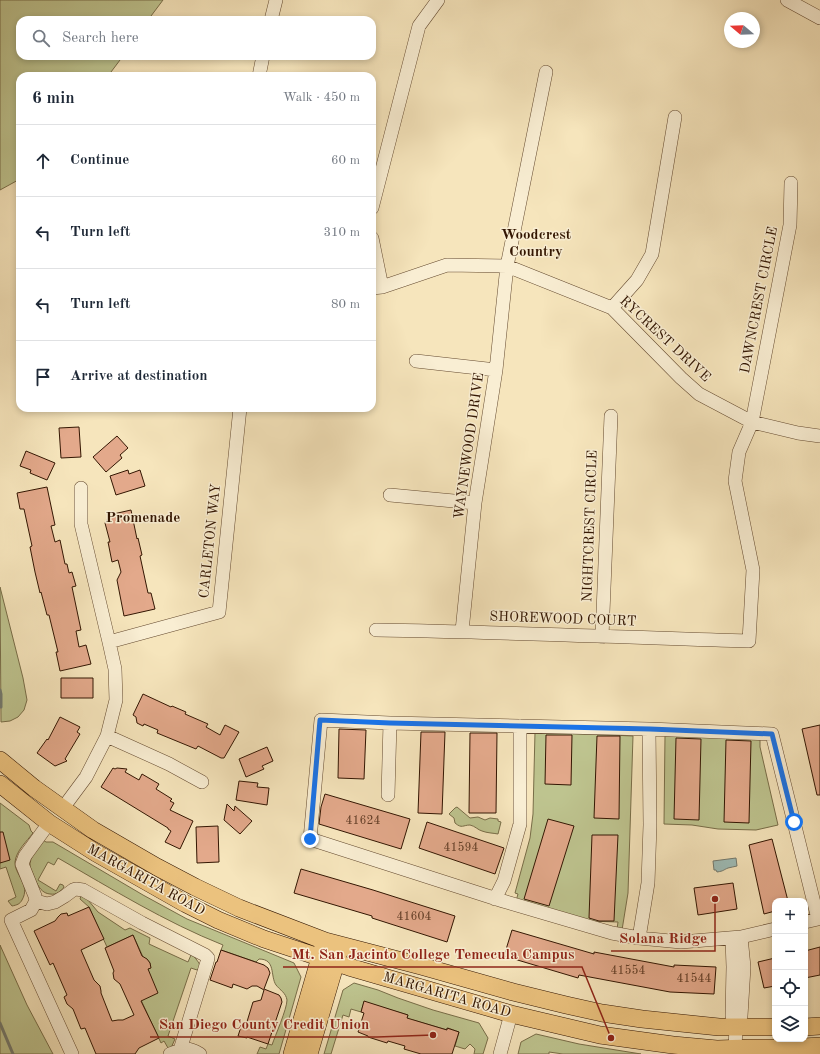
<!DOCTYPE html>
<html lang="en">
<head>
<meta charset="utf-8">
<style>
  body { margin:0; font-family:"Old Standard TT",serif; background:#f2f2f3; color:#1f2937 }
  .controls { position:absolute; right:12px; bottom:12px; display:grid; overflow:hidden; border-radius:8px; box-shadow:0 2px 6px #0003 }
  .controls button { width:36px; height:36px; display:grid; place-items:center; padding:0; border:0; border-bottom:1px solid #e0e1e3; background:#fff; color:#1f2937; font:20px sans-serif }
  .compass { position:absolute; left:724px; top:12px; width:36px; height:36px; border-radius:50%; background:#fff; box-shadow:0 2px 6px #0003; rotate:289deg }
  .stop { position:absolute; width:12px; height:12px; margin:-9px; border:3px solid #1a73e8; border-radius:50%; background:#fff }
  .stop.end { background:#1a73e8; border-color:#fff; box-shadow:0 1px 4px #0008 }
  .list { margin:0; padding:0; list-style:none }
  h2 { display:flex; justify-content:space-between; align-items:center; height:52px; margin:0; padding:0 16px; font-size:17px }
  h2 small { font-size:13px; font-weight:400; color:#747a83 }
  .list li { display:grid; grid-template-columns:26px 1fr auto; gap:12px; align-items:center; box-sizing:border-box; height:72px; padding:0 16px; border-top:1px solid #e0e1e3 }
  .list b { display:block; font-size:15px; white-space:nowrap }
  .list em { font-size:13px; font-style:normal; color:#747a83 }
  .icon { flex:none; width:22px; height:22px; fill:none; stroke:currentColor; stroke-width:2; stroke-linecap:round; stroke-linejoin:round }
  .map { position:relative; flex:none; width:820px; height:1054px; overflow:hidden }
  .search { position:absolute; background:#fff; box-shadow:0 2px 6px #0003; left:16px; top:16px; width:360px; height:44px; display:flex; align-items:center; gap:10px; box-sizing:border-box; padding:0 14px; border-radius:12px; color:#747a83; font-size:15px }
  .panel { position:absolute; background:#fff; box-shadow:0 2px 6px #0003; left:16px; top:72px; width:360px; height:340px; border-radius:12px }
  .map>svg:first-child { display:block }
  .green { fill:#bec48f; stroke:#786d48 }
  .water { fill:#9ebdb8; stroke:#737a6f }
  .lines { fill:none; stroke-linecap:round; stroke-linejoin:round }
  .stream { stroke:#737a6f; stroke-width:3 }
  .building { fill:#e3a98b; stroke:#331602 }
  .minor-casing { stroke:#644a30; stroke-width:14 }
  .major-casing { stroke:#331602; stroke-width:18 }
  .minor { stroke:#f9eed3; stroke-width:13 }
  .major { stroke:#ebc27e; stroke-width:17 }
  .route { stroke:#1a73e8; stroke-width:5 }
  .labels { text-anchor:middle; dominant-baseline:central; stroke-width:3; stroke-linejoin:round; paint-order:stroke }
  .number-label { font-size:12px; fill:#5f3b24 }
  .street-label { font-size:14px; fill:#331602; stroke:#f9eed3 }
  .neighbourhood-label { font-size:15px; font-weight:bold; fill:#331602; stroke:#f9eed3 }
  .leader { fill:none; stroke:#8f2418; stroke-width:1.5 }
  .callout-dot { fill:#8f2418; stroke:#f9eed3; stroke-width:1.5 }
  .callout-label { font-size:15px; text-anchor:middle; font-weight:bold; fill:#8f2418; stroke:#f9eed3; stroke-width:3; stroke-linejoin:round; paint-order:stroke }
</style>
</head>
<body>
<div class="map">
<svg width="820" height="1054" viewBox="0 0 820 1054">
  <rect width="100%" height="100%" fill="#f6e5bc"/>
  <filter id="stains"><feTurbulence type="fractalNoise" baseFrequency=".005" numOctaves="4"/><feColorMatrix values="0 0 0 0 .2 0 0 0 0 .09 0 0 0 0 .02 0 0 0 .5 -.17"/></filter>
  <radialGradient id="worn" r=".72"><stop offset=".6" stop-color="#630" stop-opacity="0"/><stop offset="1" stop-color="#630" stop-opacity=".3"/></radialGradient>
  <path class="green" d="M0,0H163L148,20H20V56H123L108,76H20V179L0,190Z
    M0,587L23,678L27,700L24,710L18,717L10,721L1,722Z
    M535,732L633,736L628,893L622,930L617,929L618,922L586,921L516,901L518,894L515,893L530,838L533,814Z
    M665,736L760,738V747L778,825L756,830L718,829L692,825L664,824Z
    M0,803L29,825L31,831L33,833C27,841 16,851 15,862C14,874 31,885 22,900C20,904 17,905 12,906L8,901L16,897L6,867L0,869Z
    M457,807L470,818L478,817L485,820L490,818L498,819V821L501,822L498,834C493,833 487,833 482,831C478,830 475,826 470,825C463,825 462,829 455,823L454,818L449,814L455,808Z
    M43,840L46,842H53L143,895L187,919L294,963L301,977L279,1054H257L260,1047L266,1049L268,1044L272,1045C275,1036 287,1009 287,1000C286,993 280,990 276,985C270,976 276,959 259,959L256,962L221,950L223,945C165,922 112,889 58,858L54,865L48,862L38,880L56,891L60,884L63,885L64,887C60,892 57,895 50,894C38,893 35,878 30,867C29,857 38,848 43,840Z
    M81,896L88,900L98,912L125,930L130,928L150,938L149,944L188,962L191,955H193L199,963L200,967L197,970L191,968L168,1036L175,1039L171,1048H168L164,1041L161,1043L141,1000L148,969L150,968V963L147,959H144L133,935L107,947L89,907L80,899Z
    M0,945L27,1005L53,1054H0Z
    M354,983L378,990L398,998L433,1010L479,1023L488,1038L483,1054H474L475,1049L470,1044L465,1049L455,1046L459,1032L448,1028L447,1030L413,1020L403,1031L408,1015L364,1002L361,1012L351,1009L349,1017L343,1015L331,1054H324L343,990Z
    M536,1034L579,1044L641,1054H563L549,1052V1054H518L521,1042Z"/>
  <path class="water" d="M736,858L737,866C734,867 731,867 728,868C723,870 724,871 717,872L716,870H714L713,861Z"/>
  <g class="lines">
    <path class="stream" d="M0,690L1,694V707
      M0,1023L13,1054"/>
  </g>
  <path class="building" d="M79,427L81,457L61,458L59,428Z
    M117,436L128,448L120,455L122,458L106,472L93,457Z
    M26,451L55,463L47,480L30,473L31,470L20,466Z
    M128,470L129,474L140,470L145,486L116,495L110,476Z
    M47,487L55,525L51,526L55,542L60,540L65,564H67L69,573L72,572L76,586L72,587L81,630L76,631L79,647L86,645L91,664L60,671L56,652H58L49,615H47L41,592L40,593L35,572L30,547L32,546L24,509H20L17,493Z
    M131,510L137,539L138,538L142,555L140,556L148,593H151L155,609L124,616L117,580L121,572L118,560L112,562L108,542H110L105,523L109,517V515Z
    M61,678H93V698H61Z
    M143,694L171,707L172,706L186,712L185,714L208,724L206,727L220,735L225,725L239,732L224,758H221L198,746L196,749L157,733L158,730L144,724L143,726L137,723L136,717L133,715Z
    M60,717L80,727L77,732L80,734L65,759L67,761L55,766L37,753L47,739L48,740Z
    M820,725V795H817L802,729Z
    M339,729L366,730L364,779L338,778Z
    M421,732H445L442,814L418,813Z
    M470,733H497L496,813H469Z
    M546,735H572L571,785L545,784Z
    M597,736H620L619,819L594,818Z
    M676,738L701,739L699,820L674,819Z
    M726,740L751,741L749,823L724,822Z
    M267,747L273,761L262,766L264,769L246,777L239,759Z
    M113,768L115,769L117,768L127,769L125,772L139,780L142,774L159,784L156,789L172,799L170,801L174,803L170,810L193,821L180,849L165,842L171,831L168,829V828L101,787Z
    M239,781L258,783L257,787L269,788L267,805L236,800Z
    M325,794L410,819L401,849L319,824L321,807Z
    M227,804L234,811L235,806L252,821L240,834L224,820Z
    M548,819L574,826L549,906L524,899Z
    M427,822L504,848L495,874L419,848Z
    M218,826L219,862L197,863L196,827Z
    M0,832H3L10,860L0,863Z
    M592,835H618L614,921H599L589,918Z
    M772,839L788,901H775V911L764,914L749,845Z
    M301,869L373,890L455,916L447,942L372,918V916L294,893Z
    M733,883L737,909L698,915L694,888Z
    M89,907L104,939L81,950L94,980L100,986L101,991V993L112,1021L118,1020H123L134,1015L120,984L114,979L113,973L114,971L105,948L133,935L142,956L147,959L150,963L151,968L148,969L158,993L141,1001L159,1038L139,1048L135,1054H96L85,1028L81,1029L73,1009L67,1004L64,997L67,995L53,963L50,965L34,931L55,921L58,917L61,914L67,913L68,916Z
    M512,930L594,954V952L674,967V965L716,967L714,994L670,992L579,975L578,978L504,956Z
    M820,947V975L805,978V951Z
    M221,950L264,965L268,968L270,973L264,989L279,995L281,998L282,1002L268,1044L247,1037V1038L238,1036L242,1024L246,1025L253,1002L261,1000L264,990L257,986H252L247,989L233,984L232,988L210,980L216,962H217Z
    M775,958V986L764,988L758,962Z
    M364,1001L408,1015L407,1018L447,1030V1028L459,1032L452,1054H421L404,1049L405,1046L388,1041L387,1043L368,1037V1036L358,1032L364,1013L361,1012Z"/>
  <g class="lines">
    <defs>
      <path id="minor" d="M787,0L820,18
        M271,20L276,0
        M259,76L263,56
        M372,208L419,26L438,0
        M372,238L382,287
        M372,288L382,287L447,265L507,266L612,308L681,378L699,394L752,422L798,433L820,436
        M612,308L637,280L652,254L675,117
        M416,361L496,370
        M390,495L475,503
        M376,630C501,632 625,637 749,641L753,570L735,481L739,452L752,422L790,225L791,183
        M462,631L475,503L496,370L507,266L546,72
        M602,637L611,416
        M109,642L219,612L240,408
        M107,736L169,764L202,782
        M388,795L390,723
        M63,808L86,777L107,736L116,700L115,669L109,642L81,524V488
        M49,823L25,856L22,864L35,896L36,901L31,910L11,920L72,1054
        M495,899L504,881L520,824V726
        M36,901L47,904L55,902L65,896L73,890L76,889L83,890L142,923L205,955L208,958L207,962L180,1050
        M775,929L741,937L681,942L639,938L648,883L650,825L649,729L772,734L818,919L805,922
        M639,938L612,933L503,901L310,839L321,720L390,723L649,729
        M732,938L733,967L732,1016L736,1027L735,1048
        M736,1027L741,1016L744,967L741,937
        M170,1054C183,1048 188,1047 200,1054
        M500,1054L511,1014"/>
      <path id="major" d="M0,760L34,788L93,830L157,867L195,887L239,908L325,941L421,966L513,992L566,1005L602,1013L642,1019L719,1027H775
        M0,784L49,823L96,853L186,904L218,920L264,939L349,967L511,1014L600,1035L673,1045L717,1049L748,1048H787L820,1046
        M805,1027L820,1026
        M292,1054L323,947
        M309,1054L339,952"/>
    </defs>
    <use href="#minor" class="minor-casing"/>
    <use href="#major" class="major-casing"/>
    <use href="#minor" class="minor"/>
    <use href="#major" class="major"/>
  </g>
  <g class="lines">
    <path class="route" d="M310,839L320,720L390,723L650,729L772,734L794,822"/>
  </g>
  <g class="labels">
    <g class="number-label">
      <text x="363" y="821">41624</text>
      <text x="461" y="848">41594</text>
      <text x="414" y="917">41604</text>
      <text x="628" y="971">41554</text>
      <text x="694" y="979">41544</text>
    </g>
    <g class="street-label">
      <text transform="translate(759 300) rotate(-79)">DAWNCREST CIRCLE</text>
      <text transform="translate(665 339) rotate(43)">RYCREST DRIVE</text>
      <text transform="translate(469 446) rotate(-82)">WAYNEWOOD DRIVE</text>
      <text transform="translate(590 526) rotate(-88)">NIGHTCREST CIRCLE</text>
      <text transform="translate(210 541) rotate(-84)">CARLETON WAY</text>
      <text transform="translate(563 619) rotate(2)">SHOREWOOD COURT</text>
      <text transform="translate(146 880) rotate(29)">MARGARITA ROAD</text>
      <text transform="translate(447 995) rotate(16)">MARGARITA ROAD</text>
    </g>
    <g class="neighbourhood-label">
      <text x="536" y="235">Woodcrest<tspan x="536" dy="17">Country</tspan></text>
      <text x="143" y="518">Promenade</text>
    </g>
  </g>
  <path class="leader" d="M715 899L715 951H611M611 1038L582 967H283M433 1035L377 1037H150"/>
  <g class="callout-dot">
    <circle cx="715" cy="899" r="4"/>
    <circle cx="611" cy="1038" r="4"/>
    <circle cx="433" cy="1035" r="4"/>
  </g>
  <g class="callout-label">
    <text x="663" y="943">Solana Ridge</text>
    <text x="433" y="959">Mt. San Jacinto College Temecula Campus</text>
    <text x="264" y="1029">San Diego County Credit Union</text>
  </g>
  <rect width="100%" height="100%" filter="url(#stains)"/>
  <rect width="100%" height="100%" fill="url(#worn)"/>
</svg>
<div class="controls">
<button>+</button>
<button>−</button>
<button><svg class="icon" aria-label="locate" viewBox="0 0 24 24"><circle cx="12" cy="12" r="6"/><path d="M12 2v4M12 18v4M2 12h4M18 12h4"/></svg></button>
<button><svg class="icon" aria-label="layers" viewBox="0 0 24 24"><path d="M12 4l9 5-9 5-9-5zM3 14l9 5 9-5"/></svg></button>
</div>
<svg class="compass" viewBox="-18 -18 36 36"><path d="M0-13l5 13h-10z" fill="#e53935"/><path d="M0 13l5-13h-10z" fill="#747a83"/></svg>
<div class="stop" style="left:794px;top:822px"></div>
<div class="stop end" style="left:310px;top:839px"></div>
<div class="search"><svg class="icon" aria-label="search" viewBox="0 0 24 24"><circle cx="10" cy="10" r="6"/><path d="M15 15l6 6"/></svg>Search here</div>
<section class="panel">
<h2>6 min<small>Walk · 450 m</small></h2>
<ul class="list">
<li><svg class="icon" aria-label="ahead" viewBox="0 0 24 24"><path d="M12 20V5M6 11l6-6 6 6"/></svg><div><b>Continue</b></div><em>60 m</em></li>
<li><svg class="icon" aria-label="left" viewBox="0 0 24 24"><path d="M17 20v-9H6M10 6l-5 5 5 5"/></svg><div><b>Turn left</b></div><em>310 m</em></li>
<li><svg class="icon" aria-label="left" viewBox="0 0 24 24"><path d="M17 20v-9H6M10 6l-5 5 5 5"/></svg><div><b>Turn left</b></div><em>80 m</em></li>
<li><svg class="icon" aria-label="arrive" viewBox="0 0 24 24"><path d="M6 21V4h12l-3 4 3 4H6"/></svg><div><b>Arrive at destination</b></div></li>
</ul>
</section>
</div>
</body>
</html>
